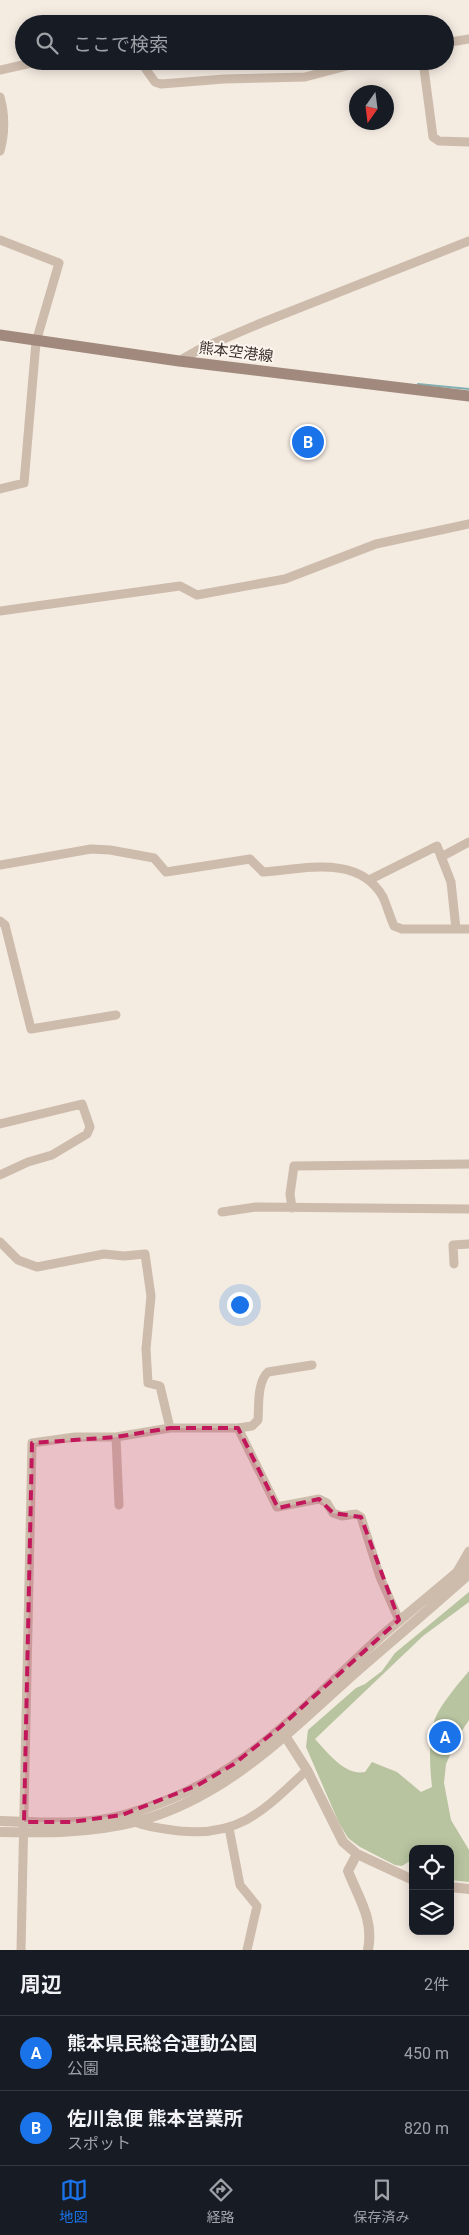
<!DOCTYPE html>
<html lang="ja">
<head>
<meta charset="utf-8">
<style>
  body { margin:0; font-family:Roboto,"Noto Sans JP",sans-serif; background:#242831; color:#f1f3f6 }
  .controls { position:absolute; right:15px; bottom:15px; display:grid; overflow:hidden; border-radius:10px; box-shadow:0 2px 12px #0003 }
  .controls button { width:45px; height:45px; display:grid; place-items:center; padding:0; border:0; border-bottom:1px solid #363941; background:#171b24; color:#f1f3f6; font:25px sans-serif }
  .compass { position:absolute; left:349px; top:85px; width:45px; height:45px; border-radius:50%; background:#171b24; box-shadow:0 2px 12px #0003; rotate:194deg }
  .you { position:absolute; left:239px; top:1304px; width:18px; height:18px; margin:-12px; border:4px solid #fff; border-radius:50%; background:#1a73e8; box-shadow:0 0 0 8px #1a73e833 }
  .badge { display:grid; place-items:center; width:32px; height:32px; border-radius:50%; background:#1a73e8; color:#fff; font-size:16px; font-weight:700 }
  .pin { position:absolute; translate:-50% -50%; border:2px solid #fff; box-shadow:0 1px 5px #0006 }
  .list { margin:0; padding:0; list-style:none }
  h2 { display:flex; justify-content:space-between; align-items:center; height:65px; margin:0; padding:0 20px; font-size:21px }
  h2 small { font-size:16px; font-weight:400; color:#9ea1a6 }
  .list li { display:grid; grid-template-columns:32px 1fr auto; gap:15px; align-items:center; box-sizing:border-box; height:75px; padding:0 20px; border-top:1px solid #363941 }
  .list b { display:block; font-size:19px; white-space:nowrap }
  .list p { margin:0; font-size:16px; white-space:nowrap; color:#9ea1a6 }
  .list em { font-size:16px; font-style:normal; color:#9ea1a6 }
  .icon { flex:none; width:28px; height:28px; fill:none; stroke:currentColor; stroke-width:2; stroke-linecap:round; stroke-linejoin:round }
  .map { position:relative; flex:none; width:469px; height:1950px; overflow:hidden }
  .search { position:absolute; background:#171b24; box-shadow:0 2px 12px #0003; left:15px; right:15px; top:15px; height:55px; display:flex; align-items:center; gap:12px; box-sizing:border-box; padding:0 18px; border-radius:28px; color:#9ea1a6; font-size:19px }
  .sheet { height:215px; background:#171b24 }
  nav { display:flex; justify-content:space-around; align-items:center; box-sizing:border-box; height:70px; border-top:1px solid #363941; background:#171b24; font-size:14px; color:#9ea1a6 }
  nav a { display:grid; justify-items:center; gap:2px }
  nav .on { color:#1a73e8 }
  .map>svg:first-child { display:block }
  .green { fill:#b8c4a0 }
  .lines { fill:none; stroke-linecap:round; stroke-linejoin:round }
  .stream { stroke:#7fb0b2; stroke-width:2 }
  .minor { stroke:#cdbbac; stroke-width:9 }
  .tertiary { stroke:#cdbbac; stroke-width:10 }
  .secondary { stroke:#a18a7d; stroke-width:11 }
  .marked { fill:#c2185b; fill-opacity:0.2; stroke:#c2185b; stroke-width:4; stroke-dasharray:10 6; stroke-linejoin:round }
  .labels { text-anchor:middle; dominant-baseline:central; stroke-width:4; stroke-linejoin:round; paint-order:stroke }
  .street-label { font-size:15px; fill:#3b302b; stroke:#fbf5ee }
</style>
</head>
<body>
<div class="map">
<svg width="469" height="1950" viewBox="0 0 469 1950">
  <rect width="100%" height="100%" fill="#f4ebe1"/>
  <path class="green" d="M469,1592V1602L423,1636L315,1739C328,1753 345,1776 365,1772L372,1762L397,1772L421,1792L432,1787C430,1768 428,1740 434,1722C438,1707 459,1683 469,1671V1720L459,1735L446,1764L444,1783L451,1820L469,1850V1882L450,1880V1849H413V1859L402,1866L395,1865L360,1847L348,1838L339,1823L306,1747L308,1730L356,1688L365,1684L382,1671L395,1653Z"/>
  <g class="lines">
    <path class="stream" d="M418,384L469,389"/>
    <path class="minor" d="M445,43L469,39
      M140,61L155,82L161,84L224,79L305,77L366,61
      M423,61L433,137L439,141L469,142
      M0,70L40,61
      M0,97C5,115 5,133 0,151
      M0,240L59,263L36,342L24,483L0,489
      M179,361L200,349L261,323L469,241
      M0,611L180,586L197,595L285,579L376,544L469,524
      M441,857L469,842
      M0,865L91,849L110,850L154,858L166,872L250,859L263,872C304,869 359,854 383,897C387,906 390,917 394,926L402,929H469
      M369,880L437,846L451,882L456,929
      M0,921L5,925L31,1029L116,1015
      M0,1124L82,1104L90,1127L87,1134L52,1155L28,1162L0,1175
      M292,1208L290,1194L294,1166L469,1164
      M222,1212L256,1207L469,1209
      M0,1242L18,1260L37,1267L104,1254L124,1256L145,1254L151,1296L146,1349L148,1383L160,1386L170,1428
      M454,1264L453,1245L469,1244
      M238,1428L252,1426L258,1420C259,1406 257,1382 268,1372L312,1365
      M116,1437L119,1505
      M458,1570L469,1551
      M135,1822C150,1828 164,1829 180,1831C241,1837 265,1809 307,1770
      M229,1828L240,1885L257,1906L247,1950
      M21,1950L32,1443L75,1437H116L170,1428H238L277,1507L319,1499L327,1503L333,1513L342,1516L356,1514L361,1517L380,1577L399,1620"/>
    <path class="tertiary" d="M282,1731L307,1770L343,1842L357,1854L413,1880
      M0,1821C40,1822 85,1826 124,1815C163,1804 201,1787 234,1765C285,1730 331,1682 377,1640C407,1613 439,1589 469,1562
      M0,1832C45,1833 92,1833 135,1822C225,1799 288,1733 355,1673C393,1640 431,1608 469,1574
      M357,1854L348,1871C359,1899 374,1919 368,1950
      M450,1887L469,1889"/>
    <path class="secondary" d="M0,335L179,361L469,396"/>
  </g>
  <path class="marked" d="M170,1428H238L278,1508L319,1499L333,1513L361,1517L399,1620L279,1728L234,1764L198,1785L122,1815L71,1822H24L32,1443L116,1437Z"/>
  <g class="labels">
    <g class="street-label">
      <text transform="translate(236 352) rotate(7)">熊本空港線</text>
    </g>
  </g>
</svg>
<div class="controls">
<button><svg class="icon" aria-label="locate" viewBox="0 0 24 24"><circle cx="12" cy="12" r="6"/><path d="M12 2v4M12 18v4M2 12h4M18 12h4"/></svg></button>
<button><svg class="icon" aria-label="layers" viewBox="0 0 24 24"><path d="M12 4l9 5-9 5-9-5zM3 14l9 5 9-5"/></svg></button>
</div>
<svg class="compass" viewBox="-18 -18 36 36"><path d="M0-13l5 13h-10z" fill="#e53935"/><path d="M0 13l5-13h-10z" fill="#9ea1a6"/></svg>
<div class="you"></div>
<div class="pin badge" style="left:445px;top:1737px">A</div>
<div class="pin badge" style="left:308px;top:442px">B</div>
<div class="search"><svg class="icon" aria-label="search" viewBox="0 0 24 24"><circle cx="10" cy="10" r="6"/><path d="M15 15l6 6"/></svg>ここで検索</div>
</div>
<section class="sheet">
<h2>周辺<small>2件</small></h2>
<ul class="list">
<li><span class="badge">A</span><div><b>熊本県民総合運動公園</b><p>公園</p></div><em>450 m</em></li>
<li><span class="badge">B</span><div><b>佐川急便 熊本営業所</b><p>スポット</p></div><em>820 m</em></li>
</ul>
</section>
<nav>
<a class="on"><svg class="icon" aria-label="map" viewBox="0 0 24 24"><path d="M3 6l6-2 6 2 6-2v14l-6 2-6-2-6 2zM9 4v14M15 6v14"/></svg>地図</a>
<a><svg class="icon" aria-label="directions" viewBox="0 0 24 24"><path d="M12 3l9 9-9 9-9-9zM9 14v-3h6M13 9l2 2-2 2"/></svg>経路</a>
<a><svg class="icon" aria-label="saved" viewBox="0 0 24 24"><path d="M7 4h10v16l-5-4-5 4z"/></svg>保存済み</a>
</nav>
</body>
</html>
